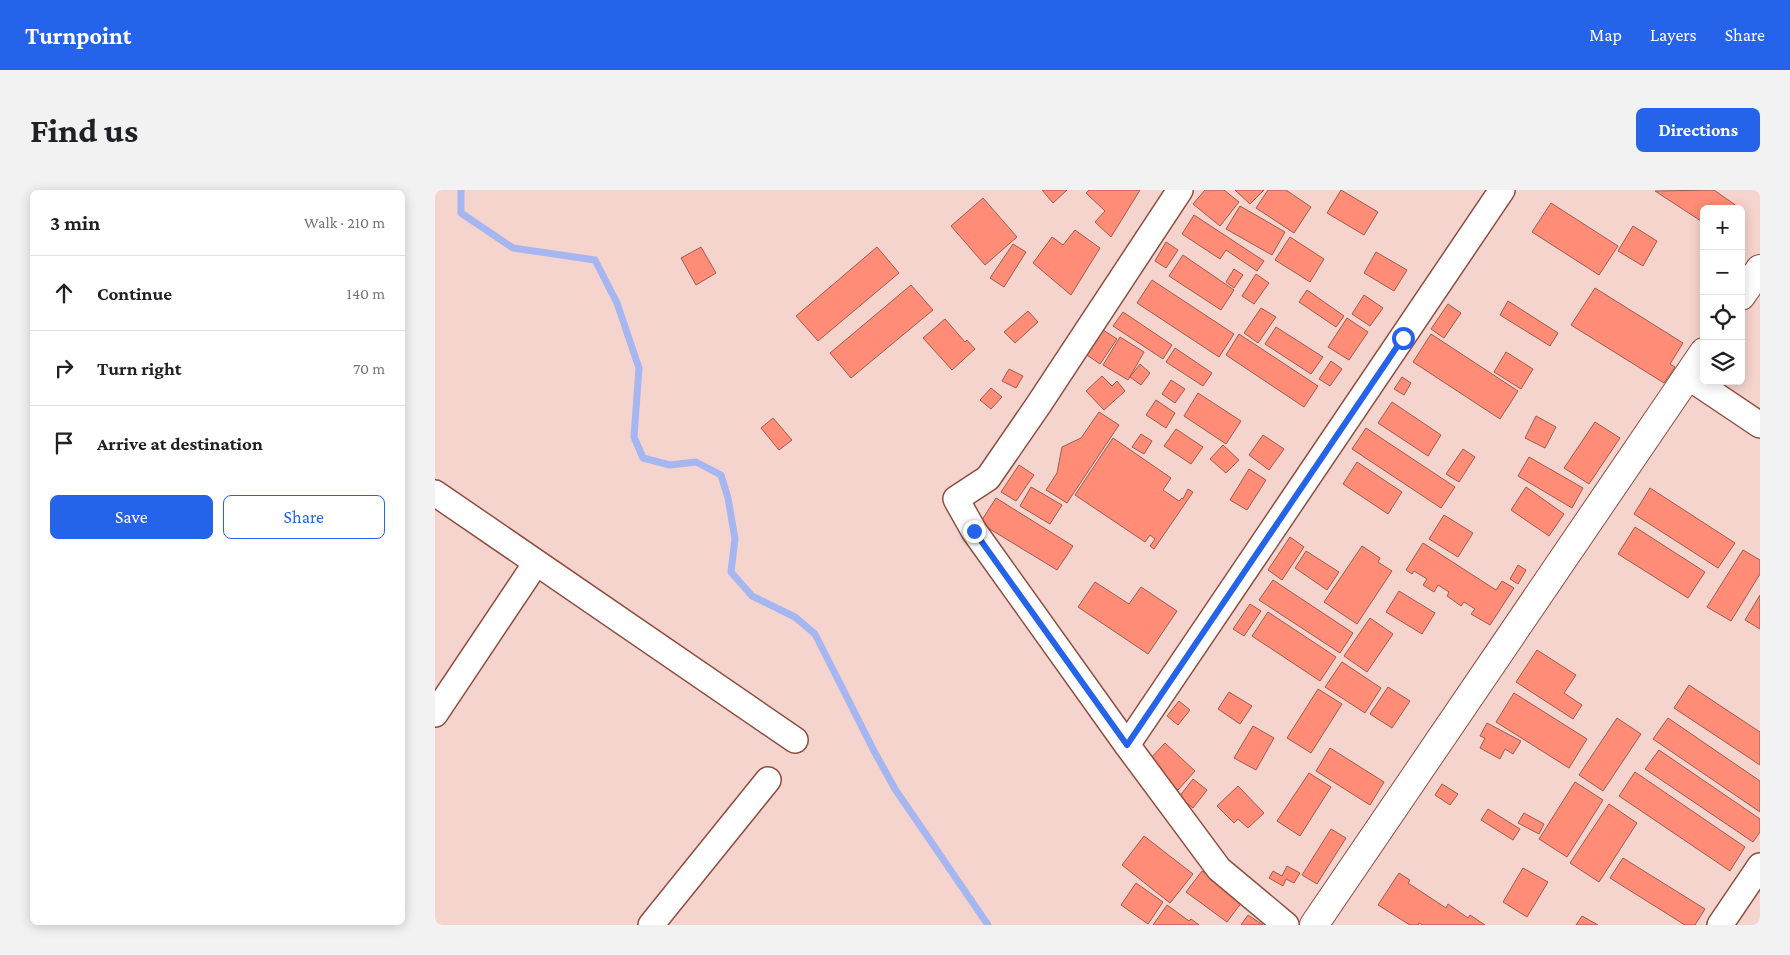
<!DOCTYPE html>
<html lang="en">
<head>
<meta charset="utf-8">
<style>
  body { margin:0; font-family:"Crimson Pro",serif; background:#f2f2f2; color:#202124 }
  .controls { position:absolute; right:15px; top:15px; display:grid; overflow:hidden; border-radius:8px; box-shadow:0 2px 12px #0003 }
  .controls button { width:45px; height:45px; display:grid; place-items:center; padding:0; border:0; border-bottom:1px solid #e0e0e0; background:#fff; color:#202124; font:25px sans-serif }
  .stop { position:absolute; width:15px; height:15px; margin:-11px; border:4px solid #2563eb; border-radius:50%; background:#fff }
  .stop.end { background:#2563eb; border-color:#fff; box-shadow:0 1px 5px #0008 }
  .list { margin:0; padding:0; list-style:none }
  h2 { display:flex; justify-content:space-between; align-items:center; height:65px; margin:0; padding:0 20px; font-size:21px }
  h2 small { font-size:16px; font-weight:400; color:#757577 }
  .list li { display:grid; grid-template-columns:32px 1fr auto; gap:15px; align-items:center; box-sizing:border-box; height:75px; padding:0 20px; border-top:1px solid #e0e0e0 }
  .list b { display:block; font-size:19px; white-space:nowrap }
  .list em { font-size:16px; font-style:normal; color:#757577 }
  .actions { display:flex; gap:10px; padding:15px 20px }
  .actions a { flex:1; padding:11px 0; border:1px solid #2563eb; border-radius:8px; text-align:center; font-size:18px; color:#2563eb }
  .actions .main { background:#2563eb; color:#fff }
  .icon { flex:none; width:28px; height:28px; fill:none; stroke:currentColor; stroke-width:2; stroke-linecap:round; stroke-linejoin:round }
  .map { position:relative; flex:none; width:1325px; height:735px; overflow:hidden; border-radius:8px }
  header { display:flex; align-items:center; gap:30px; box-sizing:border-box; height:70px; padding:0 25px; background:#2563eb; color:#fff }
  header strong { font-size:24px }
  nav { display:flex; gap:28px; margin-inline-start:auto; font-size:18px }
  .intro { display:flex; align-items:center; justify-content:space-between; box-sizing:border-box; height:120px; padding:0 30px }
  h1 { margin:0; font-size:35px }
  .button { padding:12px 22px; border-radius:8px; background:#2563eb; color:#fff; font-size:18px; font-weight:700 }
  main { display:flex; gap:30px; padding:0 30px }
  aside { flex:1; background:#fff; border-radius:8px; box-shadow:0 2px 12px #0003 }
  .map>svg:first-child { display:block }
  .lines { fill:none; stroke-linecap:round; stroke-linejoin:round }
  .stream { stroke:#a6b6f1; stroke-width:7 }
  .building { fill:#fe8c76; stroke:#a05b4d }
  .minor-casing { stroke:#904d3f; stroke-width:28 }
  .tertiary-casing { stroke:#904d3f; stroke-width:30 }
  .minor { stroke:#fff; stroke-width:25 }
  .tertiary { stroke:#fff; stroke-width:28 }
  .route { stroke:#2563eb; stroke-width:6 }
</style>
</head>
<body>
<header>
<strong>Turnpoint</strong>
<nav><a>Map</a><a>Layers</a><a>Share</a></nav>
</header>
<div class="intro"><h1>Find us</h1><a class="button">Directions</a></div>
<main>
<aside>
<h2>3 min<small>Walk · 210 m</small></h2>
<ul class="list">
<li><svg class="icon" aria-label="ahead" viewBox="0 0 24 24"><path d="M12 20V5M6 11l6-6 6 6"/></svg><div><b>Continue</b></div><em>140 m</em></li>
<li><svg class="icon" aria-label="right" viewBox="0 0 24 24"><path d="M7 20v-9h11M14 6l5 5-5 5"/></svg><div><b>Turn right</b></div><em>70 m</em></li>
<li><svg class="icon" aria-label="arrive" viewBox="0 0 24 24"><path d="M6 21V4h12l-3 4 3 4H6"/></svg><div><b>Arrive at destination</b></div></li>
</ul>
<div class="actions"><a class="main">Save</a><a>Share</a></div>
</aside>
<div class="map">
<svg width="1325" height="735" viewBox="0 0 1325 735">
  <rect width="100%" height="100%" fill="#f5d4cd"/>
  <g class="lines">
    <path class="stream" d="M26,0V23L78,58L160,70L182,113L204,178L199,247L208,268L235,275L261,272L286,285L293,308L300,349L296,382L317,406L360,427L380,444L439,561L460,599L553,735"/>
  </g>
  <path class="building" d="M607,0H632L618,13Z
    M654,0H705L676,47L660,32L670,21L651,3Z
    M770,0H789L804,12L785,36L758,14Z
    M800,0H829L815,14Z
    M833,0H851L876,17L859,43L821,18Z
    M906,0L943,22L929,45L892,23Z
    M1279,0L1303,17L1302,19H1269V33L1220,1Z
    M548,8L582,47L550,75L516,36Z
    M1116,13L1183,56L1164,85L1097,42Z
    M805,16L850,42L837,65L791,39Z
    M759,25L829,71L822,81L791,60L785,69L747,44Z
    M1198,36L1222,51L1208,76L1183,61Z
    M640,40L665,58L636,105L598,73L617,47L628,55Z
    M855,47L889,69L875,92L840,70Z
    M731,52L743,60L731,78L720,71Z
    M578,54L591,62L569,97L555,88Z
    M266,57L281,83L261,95L246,68Z
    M442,57L464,83L383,151L361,126Z
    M941,62L972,80L959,101L929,83Z
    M748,65L799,100L786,120L734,86Z
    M799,79L808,85L799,98L791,92Z
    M821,84L834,93L819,114L807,106Z
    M717,90L799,144L784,167L702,113Z
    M476,95L498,120L416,188L395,163Z
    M1160,98L1248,153L1235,174L1240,177L1229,193L1136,135Z
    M872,100L909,126L901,137L864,112Z
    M929,105L948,118L935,136L917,124Z
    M1073,111L1123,143L1115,156L1065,125Z
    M1013,114L1026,123L1009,148L996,139Z
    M826,118L841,127L823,153L809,143Z
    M593,121L603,132L580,153L569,142Z
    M688,122L737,155L728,169L678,136Z
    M912,128L933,142L914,170L893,157Z
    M510,129L530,152L532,150L540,159L517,180L488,148Z
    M841,137L888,167L876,184L830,154Z
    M665,138L682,149L665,174L649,163Z
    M804,144L883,196L869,217L791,165Z
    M996,144L1083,201L1065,229L978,172Z
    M685,147L709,162L693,190L668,175Z
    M740,158L777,183L768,196L731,172Z
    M1071,162L1098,179L1086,199L1059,182Z
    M896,171L907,179L895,196L884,189Z
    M705,174L715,183L706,195L695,187Z
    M574,179L588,186L581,198L567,191Z
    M667,186L677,196L682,191L690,201L669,220L651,201Z
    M967,187L976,193L969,205L959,199Z
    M736,190L750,199L740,213L727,204Z
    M556,198L567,207L556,219L545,210Z
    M763,203L806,231L791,254L749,226Z
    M721,210L740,223L731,238L711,225Z
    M957,212L1006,245L993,266L943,233Z
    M664,222L684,235L632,313L611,300L622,283L627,257L646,248Z
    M1101,226L1121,237L1110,258L1090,248Z
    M338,228L357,250L344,260L326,238Z
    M1160,232L1185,248L1154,294L1129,278Z
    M931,238L1020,297L1006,318L917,259Z
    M741,239L768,257L756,274L729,256Z
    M706,244L717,251L709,264L697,257Z
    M828,245L849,259L834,280L814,265Z
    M678,248L736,288L728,300L744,311L747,308L748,309L753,299L758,302L719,359L715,356L720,349L715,345L710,352L640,305Z
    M788,255L804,270L791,283L775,269Z
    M1028,259L1040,267L1024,292L1011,284Z
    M1094,267L1148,298L1137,318L1083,286Z
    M922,272L967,302L953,324L908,294Z
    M584,275L599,285L581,311L566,302Z
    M814,279L831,290L812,320L795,310Z
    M596,297L627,315L615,334L585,316Z
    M1091,297L1129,324L1114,346L1076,320Z
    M1215,298L1300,353L1283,378L1199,324Z
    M561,308L638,356L622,380L545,333Z
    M1009,325L1038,343L1023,367L994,349Z
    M1200,337L1270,382L1253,408L1183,364Z
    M855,347L869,357L847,390L833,380Z
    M988,353L1061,400L1067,391L1079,398L1055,435L1036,424L1040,419L1029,412L1026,416L1012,406L1014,402L1003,395L999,402L988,395L992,389L979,381L977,384L971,380Z
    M927,356L945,368L943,372L957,381L922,434L889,412Z
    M1308,360L1325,370V384L1296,431L1272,417Z
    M871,361L904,382L892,400L860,378Z
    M1083,375L1091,380L1083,394L1075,389Z
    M838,390L918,443L905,463L824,410Z
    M660,392L694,414L706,397L742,421L713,464L643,417Z
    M964,401L1000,423L987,444L951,422Z
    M1325,405V439L1310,430Z
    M815,414L826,421L809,446L798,439Z
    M833,422L901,467L885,491L817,446Z
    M935,428L958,444L932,482L909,466Z
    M1102,460L1141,485L1129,503L1147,515L1138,529L1081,492Z
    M907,472L946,498L930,523L890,497Z
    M1254,495L1325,542V575L1239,518Z
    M953,497L975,511L957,538L935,524Z
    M883,499L907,514L876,563L852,548Z
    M794,502L817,516L805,534L783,519Z
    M1079,503L1152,549L1134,578L1061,532Z
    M744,511L755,520L743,535L732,526Z
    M1182,528L1206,544L1168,601L1144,585Z
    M1233,528L1325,591V622L1218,549Z
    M1052,533L1086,551L1078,564L1070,559L1065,569L1045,558L1050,548L1045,546Z
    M818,536L839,548L821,580L799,568Z
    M730,553L760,581L743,600L713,571Z
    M895,558L949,592L935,615L881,581Z
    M1224,560L1325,629V642L1318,652L1210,579Z
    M1200,582L1310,657L1295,681L1184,606Z
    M874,583L896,597L865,646L842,631Z
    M758,589L772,600L758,618L744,607Z
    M1140,592L1168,610L1132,667L1104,649Z
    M1007,594L1023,604L1015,615L1000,605Z
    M803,596L829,623L813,638L803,629L799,633L782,616Z
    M1174,614L1202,633L1164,692L1135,673Z
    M1053,619L1085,639L1078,650L1046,630Z
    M1089,623L1109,634L1104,644L1083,633Z
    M896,639L911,648L882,694L867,685Z
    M709,646L758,684L735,713L687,675Z
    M1188,668L1270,719L1260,735H1250L1175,688Z
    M852,676L865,683L859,693L851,689L848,696L834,688L838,681L847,686Z
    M1088,678L1113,692L1092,727L1068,712Z
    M767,681L807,712L792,732L751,702Z
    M964,683L975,690L973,693L1011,718L1013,714L1033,728L1035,725L1050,735H988L984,733L983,735H975L943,715Z
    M701,693L728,712L713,734L686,715Z
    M732,715L754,731L756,729L764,735H718Z
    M813,725L828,735H806Z
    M1147,726L1163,735H1141Z"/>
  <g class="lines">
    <defs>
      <path id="minor" d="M745,0L604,214L553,288L521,309L539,341L692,555L784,679L851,735
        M1252,186L1325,235
        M0,303L360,550
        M0,524L101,373
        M692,555L1067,0
        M216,735L333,590
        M1285,735L1325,676"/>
      <path id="tertiary" d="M1306,106L1325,79
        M879,735L1269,162"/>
    </defs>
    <use href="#minor" class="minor-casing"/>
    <use href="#tertiary" class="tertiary-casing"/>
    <use href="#minor" class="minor"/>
    <use href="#tertiary" class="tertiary"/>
  </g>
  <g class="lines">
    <path class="route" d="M539,341L692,555L968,148"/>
  </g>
</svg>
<div class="controls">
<button>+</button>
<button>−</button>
<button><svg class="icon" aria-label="locate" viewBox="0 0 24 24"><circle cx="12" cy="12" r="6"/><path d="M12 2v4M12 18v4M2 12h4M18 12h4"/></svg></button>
<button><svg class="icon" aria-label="layers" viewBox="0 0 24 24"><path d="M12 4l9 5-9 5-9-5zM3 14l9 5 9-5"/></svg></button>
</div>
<div class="stop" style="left:968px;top:148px"></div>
<div class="stop end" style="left:539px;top:341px"></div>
</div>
</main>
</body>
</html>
